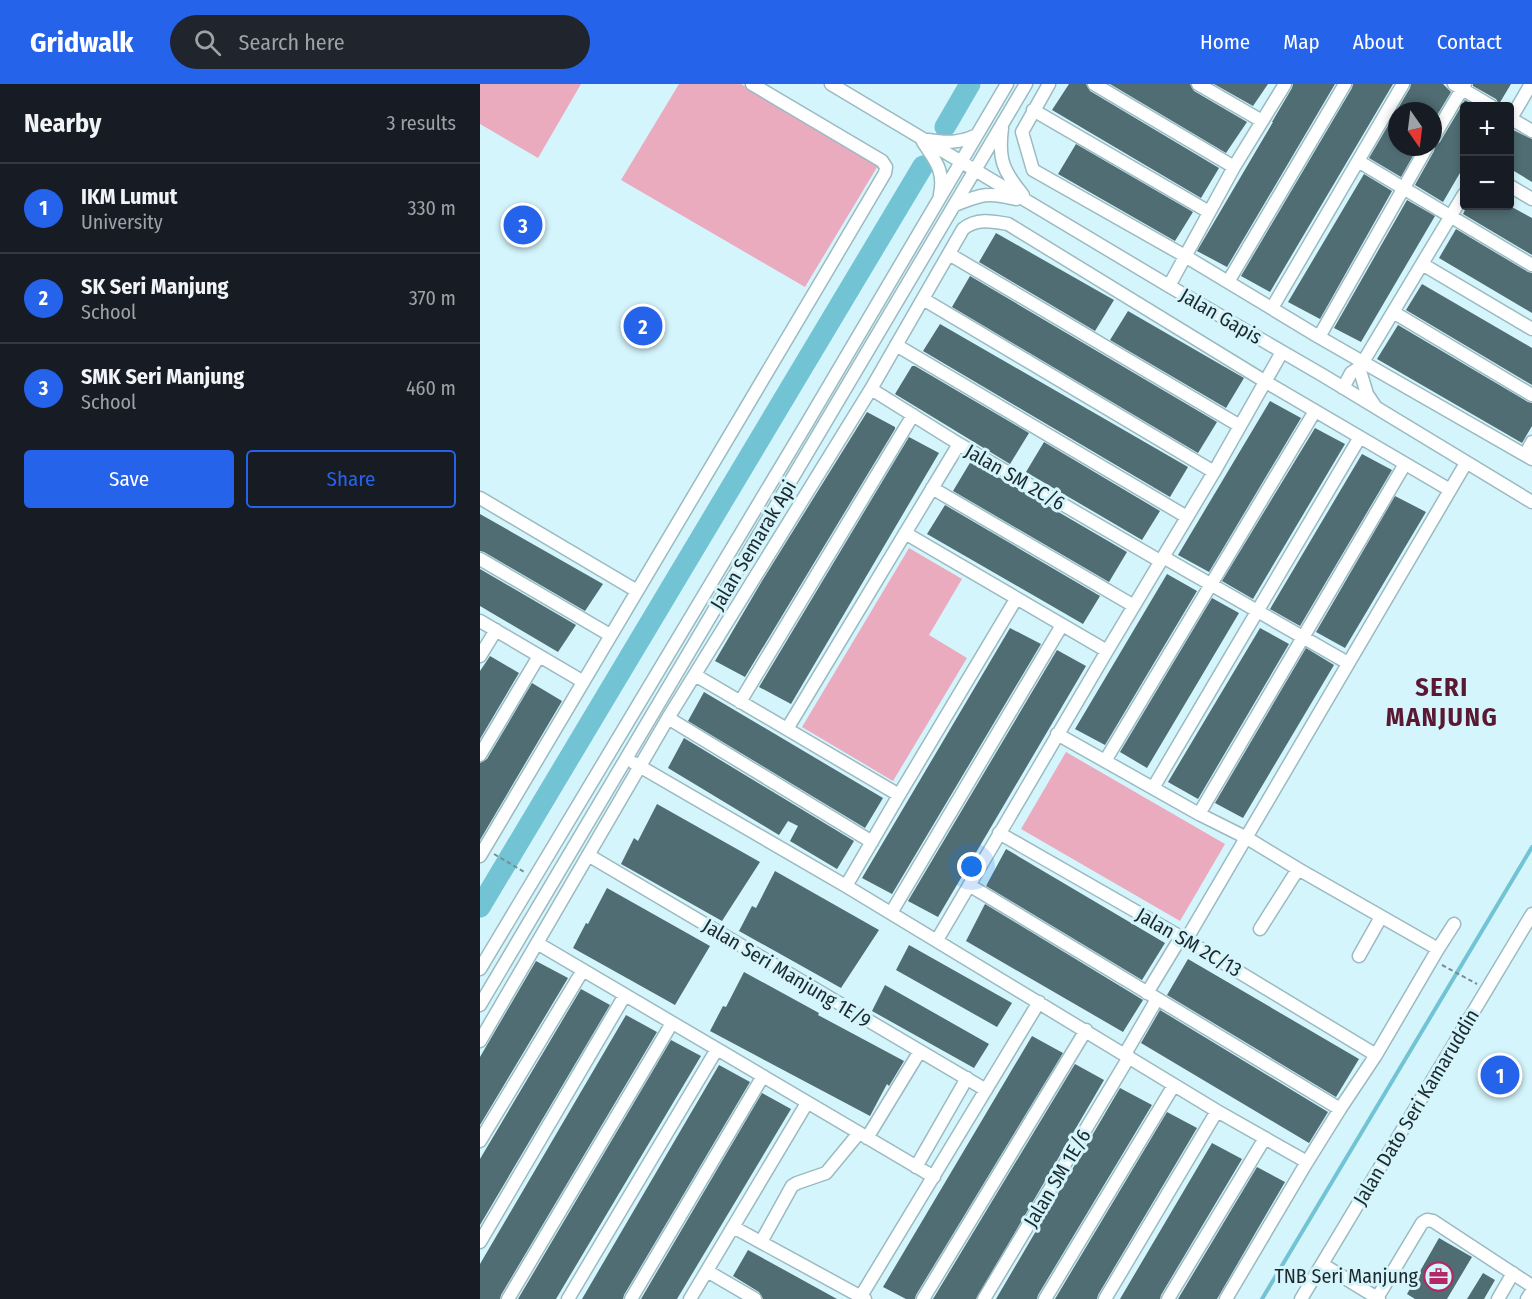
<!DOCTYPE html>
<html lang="en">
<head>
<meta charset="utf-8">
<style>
  body { margin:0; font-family:"Fira Sans Condensed",sans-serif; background:#20242c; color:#f1f3f6 }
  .controls { position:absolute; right:18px; top:18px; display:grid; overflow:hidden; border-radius:6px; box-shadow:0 3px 9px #0003 }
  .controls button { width:54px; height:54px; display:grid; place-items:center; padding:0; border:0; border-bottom:2px solid #363941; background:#171b24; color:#f1f3f6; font:30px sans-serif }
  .compass { position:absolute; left:908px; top:18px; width:54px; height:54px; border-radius:50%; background:#171b24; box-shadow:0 3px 9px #0003; rotate:166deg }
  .you { position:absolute; left:492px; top:783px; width:21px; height:21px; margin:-15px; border:4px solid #fff; border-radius:50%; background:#1a73e8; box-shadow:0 0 0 9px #1a73e833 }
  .badge { display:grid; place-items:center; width:39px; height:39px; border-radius:50%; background:#2563eb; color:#fff; font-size:20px; font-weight:700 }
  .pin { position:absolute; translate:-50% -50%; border:3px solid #fff; box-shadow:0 2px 6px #0006 }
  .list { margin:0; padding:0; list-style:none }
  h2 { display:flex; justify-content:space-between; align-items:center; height:78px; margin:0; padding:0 24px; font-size:26px }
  h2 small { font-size:20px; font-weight:400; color:#9ea1a6 }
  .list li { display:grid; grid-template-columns:39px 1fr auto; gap:18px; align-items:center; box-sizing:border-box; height:90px; padding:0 24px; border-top:2px solid #363941 }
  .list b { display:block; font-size:22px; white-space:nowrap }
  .list p { margin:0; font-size:20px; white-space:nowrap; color:#9ea1a6 }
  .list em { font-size:20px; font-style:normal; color:#9ea1a6 }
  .actions { display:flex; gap:12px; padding:18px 24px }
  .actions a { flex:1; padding:14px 0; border:2px solid #2563eb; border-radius:6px; text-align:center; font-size:21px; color:#2563eb }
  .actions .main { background:#2563eb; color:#fff }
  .icon { flex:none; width:33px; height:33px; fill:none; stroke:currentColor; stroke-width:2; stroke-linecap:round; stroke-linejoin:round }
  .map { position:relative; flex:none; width:1052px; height:1215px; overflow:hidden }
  header { display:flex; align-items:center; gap:36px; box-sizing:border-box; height:84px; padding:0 30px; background:#2563eb; color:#fff }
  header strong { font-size:28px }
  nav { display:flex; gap:33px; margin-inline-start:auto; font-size:21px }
  .search { width:420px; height:54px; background:#20242c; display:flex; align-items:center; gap:15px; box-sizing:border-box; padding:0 21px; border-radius:33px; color:#9ea1a6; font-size:22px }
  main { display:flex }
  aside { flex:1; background:#171b24 }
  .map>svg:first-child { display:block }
  .green { fill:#ebabbe }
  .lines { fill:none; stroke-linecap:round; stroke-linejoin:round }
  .stream { stroke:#72c4d5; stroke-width:4 }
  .river { stroke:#72c4d5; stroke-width:21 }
  .building { fill:#506d73 }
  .minor-casing { stroke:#9bbac1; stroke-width:15 }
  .path { stroke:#788e93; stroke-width:2; stroke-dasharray:4.5 3; stroke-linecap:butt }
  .minor { stroke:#fff; stroke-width:12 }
  .labels { text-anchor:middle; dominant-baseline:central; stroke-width:6; stroke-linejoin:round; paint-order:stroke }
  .street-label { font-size:20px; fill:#1d292c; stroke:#d5f5fc }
  .poi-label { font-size:20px; fill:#1d292c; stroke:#d5f5fc; text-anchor:end }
  .district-label { font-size:26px; font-weight:bold; letter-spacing:1.5px; fill:#5a1833; stroke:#d5f5fc }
</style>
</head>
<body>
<header>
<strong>Gridwalk</strong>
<div class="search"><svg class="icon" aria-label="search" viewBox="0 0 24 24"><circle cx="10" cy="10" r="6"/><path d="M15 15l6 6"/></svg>Search here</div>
<nav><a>Home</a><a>Map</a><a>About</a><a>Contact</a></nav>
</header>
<main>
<aside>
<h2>Nearby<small>3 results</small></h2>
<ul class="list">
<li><span class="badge">1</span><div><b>IKM Lumut</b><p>University</p></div><em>330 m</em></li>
<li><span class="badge">2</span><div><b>SK Seri Manjung</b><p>School</p></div><em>370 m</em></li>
<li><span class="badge">3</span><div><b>SMK Seri Manjung</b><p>School</p></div><em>460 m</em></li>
</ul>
<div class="actions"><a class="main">Save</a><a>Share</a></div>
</aside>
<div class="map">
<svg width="1052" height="1215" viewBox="0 0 1052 1215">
  <rect width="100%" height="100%" fill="#d5f5fc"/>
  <path class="green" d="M0,0H101L58,74L0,40Z
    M199,0H261L399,80L325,203L141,96Z
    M429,464L482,495L449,551L487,574L413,697L322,643Z
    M586,668L745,760L700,837L541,745Z"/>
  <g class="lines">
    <path class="stream" d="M782,1215L1052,763"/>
    <path class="river" d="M465,43L490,0
      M0,823L443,82"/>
  </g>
  <path class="building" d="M589,0H606L610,7L739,84L721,114L572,26Z
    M630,0H710L714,7L767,38L746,69Z
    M734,0H788L773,22Z
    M813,0H855L747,183L717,167L793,38H792L812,4Z
    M873,0H913L790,208L761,192L872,4Z
    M931,0H963L971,8L953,38V27H917V63H938L921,93L889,74L930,4Z
    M993,0H1031L1019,20L1016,15L993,2Z
    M985,16L996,22H984V82L963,118L935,101L954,67L955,62L960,58Z
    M1029,44L1052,55V98L1029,84Z
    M596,60L713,128L695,157L578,90Z
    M884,90L912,107L840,235L808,218Z
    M927,116L955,132L881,258L854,244Z
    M987,122H1030L1052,134V171L983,130Z
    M976,145L1048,188L1052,189V229L959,174Z
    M516,149L634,216L615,247L499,178Z
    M490,192L737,338L718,369L472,223Z
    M942,200L1052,264V301L926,226Z
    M648,227L764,294L746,324L630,256Z
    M460,240L708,383L690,413L443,267Z
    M918,241L1048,318L1052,319V342L1042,359L897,275Z
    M432,282H435L549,349L530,380L415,310Z
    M790,317L821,334L729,488L698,471Z
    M387,328L415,343V345L265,593L235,577L282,497Z
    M835,344L865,360L773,515L742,497Z
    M429,353L459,369L311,620L279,603Z
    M564,358L680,427L662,456L546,388Z
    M882,370L912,386L820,542L790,525Z
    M491,377L647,468L629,498L473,407Z
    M915,412L946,428L865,564L836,548Z
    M465,421L620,512L603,540L447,450Z
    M0,430L123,500L105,527L4,468L0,467Z
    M0,485L96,541L78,568L0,522Z
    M687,490L717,507L625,661L595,645Z
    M732,514L759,529L667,684L640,668Z
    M530,544L561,560L412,810L382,794Z
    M780,544L809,560L718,715L688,698Z
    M826,564L854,581L763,734L735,719Z
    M577,566L606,582L458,833L428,817Z
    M10,572L39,589L0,655V587Z
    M52,599L82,617L0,756V679L7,675Z
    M224,608L403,714L385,744L208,637Z
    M204,654L374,757L357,785L310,757L318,742L308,737L299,751L188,684Z
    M177,720L280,778L242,837L141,780L154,754L158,757Z
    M526,765L685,859L662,896L506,802Z
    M295,787L399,846L361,904L259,847L272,822L276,824Z
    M127,804L230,862L195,921L93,864L106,839L108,840Z
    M505,820L663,916L643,948L486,857Z
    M429,861L532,919L517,943L416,886Z
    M708,875L879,975L856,1013L687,911Z
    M56,877L88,894L0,1041V973Z
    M264,888L339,929L338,931L424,977L409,1002L407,1000L390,1032L230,947L243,922L246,923Z
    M405,901L509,960L494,984L392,927Z
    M101,905L130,921L0,1141V1075Z
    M680,926L848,1028L829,1059L661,959Z
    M146,931L177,948L21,1211L20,1215H0V1180Z
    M552,952L583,969L436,1211L435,1215H426L403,1203Z
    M191,956L221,972L76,1215H38Z
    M595,980L624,996L496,1215H453Z
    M239,981L270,998L144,1211L143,1215H102Z
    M640,1004L672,1021L558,1211L557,1215H516Z
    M282,1009L311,1025L197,1215H161Z
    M687,1028L717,1044L618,1211L617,1215H575Z
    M732,1059L762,1075L681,1211L680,1215H640Z
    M777,1083L805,1098L737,1215H698Z
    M959,1154L992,1173L967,1215H935L927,1210Z
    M268,1166L357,1215H283L279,1208L253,1192Z
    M1003,1189L1015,1196L1004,1215H987Z"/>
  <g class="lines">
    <defs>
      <path id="minor" d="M351,0L689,202L844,292L1052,418
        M569,0L542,48L553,86L705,172L839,253L1052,375
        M614,0L754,83
        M718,0L782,37
        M974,0L1011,22
        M553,26L729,128
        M1030,34L1052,47
        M1030,36L1051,0
        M522,44C518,75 523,87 543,111
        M953,54L985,0
        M448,56C467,59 480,59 497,51
        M443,58C455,76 465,87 460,110
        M878,77L1052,181
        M1030,102L1052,115
        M475,121C502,110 508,108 536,115
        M469,170L760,342
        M942,180L1052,245
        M748,198L865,0
        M689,202L754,83L805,0
        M443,215L734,388
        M792,224L923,0
        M913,228L1052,311
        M839,253L947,63
        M416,261L707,433
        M881,290L887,310L895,322
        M863,304L871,289L880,283L984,110
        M391,305L479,360L680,477
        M1045,371L1052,358
        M452,404L654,522
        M0,414L157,507
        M425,449L627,567
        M683,473L868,579
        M0,475L130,551
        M0,537L102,597
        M0,572L16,546
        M215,591L419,711
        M260,618L433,331
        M188,634L392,758
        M307,645L479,360
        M577,650L719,730L767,754L818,785L958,865
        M0,671L59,572
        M625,677L835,327
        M154,679L366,802L737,1027L827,1078
        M673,704L880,353
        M719,730L925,380
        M519,749L706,856L896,971
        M108,771L506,1006
        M0,772C134,543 271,317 405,89L406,83L402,77L272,0
        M489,801L860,1025
        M366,802L419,711L536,515
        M411,829L582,541
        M780,845L818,785
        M457,856L627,567L734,388L802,268
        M706,856L986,379
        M57,859L454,1093
        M879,872L901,833
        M0,885L327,339L527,0
        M667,909L701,853
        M0,921L546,0
        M0,957L188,634L391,305L483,145C496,134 512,137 528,140L786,298L970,406
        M645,970L677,915
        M387,1054L440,967
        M0,1057L103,886
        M436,1083L487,994
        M253,1143L385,1215
        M0,1158L145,911
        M281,1158L312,1102L317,1099L346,1089L379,1049
        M842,1180L899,1215
        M227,1187L275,1215
        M381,1212L559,918
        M897,1214L942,1139L947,1136L953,1137L1052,1202
        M28,1215L192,939
        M88,1215L237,965
        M151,1215L283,992
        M210,1215L327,1019
        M443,1215L606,946
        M504,1215L649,973
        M565,1215L694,1001
        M625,1215L737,1027
        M688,1215L785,1054
        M746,1215L827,1078L860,1025L896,971L958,865L974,840
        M821,1215L1052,830
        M1018,1215L1033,1189
        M1047,1215L1052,1207"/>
    </defs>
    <use href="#minor" class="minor-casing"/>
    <path class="path" d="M14,770L46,789
      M962,881L997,900"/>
    <use href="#minor" class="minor"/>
  </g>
  <defs>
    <symbol id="office-ring" viewBox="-11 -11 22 22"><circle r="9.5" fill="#d5f5fc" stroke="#b32865" stroke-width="1.5"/><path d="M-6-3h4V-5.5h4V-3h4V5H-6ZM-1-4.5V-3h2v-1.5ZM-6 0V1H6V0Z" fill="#b32865"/></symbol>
  </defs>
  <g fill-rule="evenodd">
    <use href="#office-ring" x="942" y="1176" width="33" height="33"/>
  </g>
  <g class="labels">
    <g class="street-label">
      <text transform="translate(741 232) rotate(30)">Jalan Gapis</text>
      <text transform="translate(535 393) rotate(30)">Jalan SM 2C/6</text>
      <text transform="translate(273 461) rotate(-59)">Jalan Semarak Api</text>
      <text transform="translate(709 858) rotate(30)">Jalan SM 2C/13</text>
      <text transform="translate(307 889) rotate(31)">Jalan Seri Manjung 1E/9</text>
      <text transform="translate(936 1023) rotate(-59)">Jalan Dato Seri Kamaruddin</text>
      <text transform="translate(577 1094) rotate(-59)">Jalan SM 1E/6</text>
    </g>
    <g class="poi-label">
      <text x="938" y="1192">TNB Seri Manjung</text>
    </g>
    <g class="district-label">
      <text x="962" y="603">SERI<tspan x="962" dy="30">MANJUNG</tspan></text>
    </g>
  </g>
</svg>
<div class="controls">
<button>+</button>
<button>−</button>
</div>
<svg class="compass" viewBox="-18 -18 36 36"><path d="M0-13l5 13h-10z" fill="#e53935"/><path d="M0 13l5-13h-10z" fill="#9ea1a6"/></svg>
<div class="you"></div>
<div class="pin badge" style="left:1020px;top:991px">1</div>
<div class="pin badge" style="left:163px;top:242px">2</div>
<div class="pin badge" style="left:43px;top:141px">3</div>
</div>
</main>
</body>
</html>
